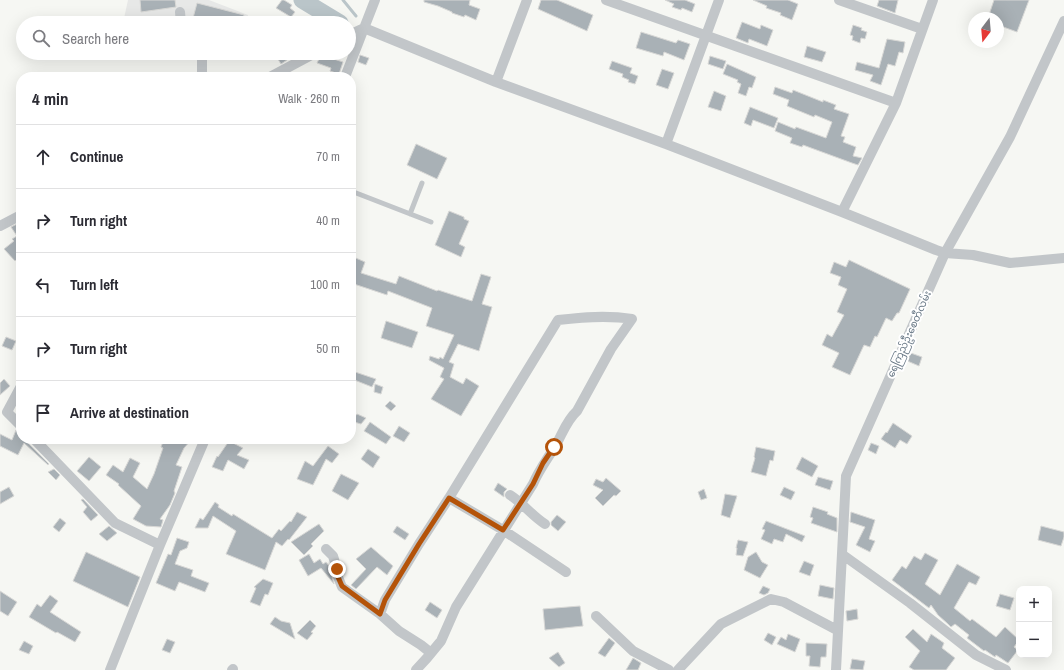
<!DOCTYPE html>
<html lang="en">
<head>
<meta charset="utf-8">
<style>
  body { margin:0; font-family:"Archivo Narrow","Noto Sans Myanmar",sans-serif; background:#f7f7f7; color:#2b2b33 }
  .controls { position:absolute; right:12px; bottom:12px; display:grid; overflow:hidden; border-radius:8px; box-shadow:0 4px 16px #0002 }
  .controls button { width:36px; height:36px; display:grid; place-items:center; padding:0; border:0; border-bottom:1px solid #e1e1e2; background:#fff; color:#2b2b33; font:20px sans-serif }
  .compass { position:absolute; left:968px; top:12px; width:36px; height:36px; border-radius:50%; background:#fff; box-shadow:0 4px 16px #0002; rotate:196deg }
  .stop { position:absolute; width:12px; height:12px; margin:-9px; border:3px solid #b45309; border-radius:50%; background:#fff }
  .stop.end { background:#b45309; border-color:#fff; box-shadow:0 1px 4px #0008 }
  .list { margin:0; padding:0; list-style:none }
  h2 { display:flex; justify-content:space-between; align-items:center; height:52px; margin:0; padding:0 16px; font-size:17px }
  h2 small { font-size:13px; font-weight:400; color:#7c7c81 }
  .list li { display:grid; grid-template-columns:26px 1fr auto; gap:12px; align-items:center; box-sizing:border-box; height:64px; padding:0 16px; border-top:1px solid #e1e1e2 }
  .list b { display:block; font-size:15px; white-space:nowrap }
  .list em { font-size:13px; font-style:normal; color:#7c7c81 }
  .icon { flex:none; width:22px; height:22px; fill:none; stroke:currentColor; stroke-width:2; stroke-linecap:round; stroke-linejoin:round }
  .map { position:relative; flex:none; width:1064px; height:670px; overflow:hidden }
  .search { position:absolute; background:#fff; box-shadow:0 4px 16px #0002; left:16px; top:16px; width:340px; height:44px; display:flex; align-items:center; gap:10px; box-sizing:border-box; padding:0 14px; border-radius:22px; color:#7c7c81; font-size:15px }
  .panel { position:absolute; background:#fff; box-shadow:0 4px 16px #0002; left:16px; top:72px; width:340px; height:372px; border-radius:16px }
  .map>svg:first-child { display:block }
  .built { fill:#e7e8e7 }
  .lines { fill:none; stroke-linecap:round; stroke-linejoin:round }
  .stream { stroke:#bac5c9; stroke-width:3 }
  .river { stroke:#bac5c9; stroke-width:17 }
  .building { fill:#a9b1b6; stroke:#d8d8d6 }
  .service { stroke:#c2c6c9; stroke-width:5 }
  .minor { stroke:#c2c6c9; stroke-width:10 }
  .route { stroke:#b45309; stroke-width:5 }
  .labels { text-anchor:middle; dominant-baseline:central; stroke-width:4; stroke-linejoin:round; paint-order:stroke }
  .street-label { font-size:10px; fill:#667684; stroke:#fff }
</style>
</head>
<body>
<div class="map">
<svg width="1064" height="670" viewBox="0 0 1064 670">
  <rect width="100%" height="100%" fill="#f6f7f3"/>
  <path class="built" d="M128,0H209L248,15L247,23H123Z"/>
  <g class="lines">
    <path class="stream" d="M343,0L356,16"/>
    <path class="river" d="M302,0L340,23"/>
  </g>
  <path class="building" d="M140,0H175L176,7L141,12Z
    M282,0H284L292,5L290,8L295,12L291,17L276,8Z
    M424,0H470L469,5L480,9L476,20L465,15L464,17L452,13V12L438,6L424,2Z
    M541,0H557L593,15L587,31L538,9Z
    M665,0H685L695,4L692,12L682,8L681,10L672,7L674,4Z
    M753,0H788L798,4L792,20L780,15L781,13L766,8L767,6Z
    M879,0H898L895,13L877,6Z
    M994,0H1029L1017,32L998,25V18H988Z
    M197,3L244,15L242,23H211L193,18Z
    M742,22L760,29L761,25L773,30L767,46L749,39L748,43L736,38Z
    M853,25L862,28L861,30L867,32L865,39L861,38L860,43L852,40L853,36L850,35Z
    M641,32L676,43L678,40L690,44L684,60L664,52L663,56L636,48Z
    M887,39L905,42L903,53L899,52L895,66L888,64L881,85L870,81L873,75L855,70L857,62L879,68Z
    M807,46L826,52L822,62L804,57Z
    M281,53H283L287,60L281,64L276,56Z
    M321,55L343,62L339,74L330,71L331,68L317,63Z
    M360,55L369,58L366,65L358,62Z
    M710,56L726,61L723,69L708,64Z
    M612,61L632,68L630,73L638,76L635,84L628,82L629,80L622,77L623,74L609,69Z
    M727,64L756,77L752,88L749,87L746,96L738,93L741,84L737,82L738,80L723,74Z
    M662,69L674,73L668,89L656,85Z
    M775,87L792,93L793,90L823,102V100L836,105L834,109L849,114L841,136L845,137L843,142L856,147L853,156L862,158L858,165L852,163L803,145L802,147L790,143L792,138L775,131L778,122L795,129L796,127L826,138L832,122L815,115L814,117L787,106L789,100L773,94Z
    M714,91L726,96L721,111L708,107Z
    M750,107L778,118L774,128L753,120L751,126L744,123Z
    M416,144L447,158L437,179L407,165Z
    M449,211L464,217V219L469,221L459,244L465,247L461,257L435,245Z
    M21,222V255L15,261L4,249L14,241L12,239L17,236L11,227Z
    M351,256L365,262L361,273L396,284L399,276L437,291L438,290L472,301L481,274L491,277L482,304L492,307L479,351L458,344L449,362L454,364L450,377L463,384L466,378L479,386L461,416L431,399L444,379L440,377L444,368L429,360L430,356L439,359L440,357L443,359L454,335L426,326L432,308L388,291L387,295L351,283Z
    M849,260L910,289L899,313H897L892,321L886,318L877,337L875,336L870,347L864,345L850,375L832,367L839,353L822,345L827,334L832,337L844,315L837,312L847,289L838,285L841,277L830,273L834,262L846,267Z
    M386,321L418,332L412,348L381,338Z
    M6,337L16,341L12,350L2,346Z
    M908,352L922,357L919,366L905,360Z
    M355,372L376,379L372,387L352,379Z
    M4,379L10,386L0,395V383Z
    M375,384L383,387L381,394L374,392Z
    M390,401L396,406L391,411L385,406Z
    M357,414L366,418L361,424L351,421Z
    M370,422L391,437L386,444L364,431Z
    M893,423L912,436L907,444L900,440L895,448L881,439L886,432L887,433Z
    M399,426L410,433L404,442L393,436Z
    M16,430L21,432V439H28L29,444L49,464L48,465L24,443L18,455L0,446V434L12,440Z
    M164,439H192L184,448L176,465L182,467L174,491L175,493L170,505L160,519L163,520L161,527L146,526L133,519L141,506L118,485L119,484L106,475L113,465L123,472L130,458L140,463L133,477L147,489L154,474L163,448L161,447Z
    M229,441L243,448L237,455L249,460L244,469L228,460L223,471L212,467L217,456L218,457Z
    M871,443L879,446L876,454L868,450Z
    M328,446L339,454L332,463L326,459L313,485L297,479L305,461L313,466Z
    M756,447L775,451L773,461L770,460L766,476L751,472L755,458L754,457Z
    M368,449L380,457L373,468L361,459Z
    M89,457L101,467L89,481L77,471Z
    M802,457L818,466L812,477L796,469Z
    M54,469L60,475L56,480L48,472Z
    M341,474L359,483L348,500L332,491Z
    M818,477L833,481L830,490L815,485Z
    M606,478L621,491L616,496L614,495L603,506L595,498L603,490L593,485L596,479L603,482Z
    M498,483L507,489L504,492V497L494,490Z
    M9,487L14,496L0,504V492Z
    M784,487L795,492L791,500L780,495Z
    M704,489L707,498L701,500L698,492Z
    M725,494L737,496L730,518L721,515Z
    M83,499L98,515L91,521L83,512L87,507L81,500Z
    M215,502L219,505L218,507L232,516L233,514L272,538L279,529L281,531L290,521L291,522L297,512L307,517L289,540L288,539L282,546L276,542L265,570L226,554L236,531L213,516L208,528H195L200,518L203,520Z
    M813,507L828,512L827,514L837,518V532L811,523L813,518L810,517Z
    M851,512L875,520L869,539L875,541L870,552L856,545L865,527L850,522Z
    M557,515L566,522L558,531L551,525V522Z
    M60,518L66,523L59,532L53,527Z
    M766,521L805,536L802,542L786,534L783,542L774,539L772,544L761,539L765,530L762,529Z
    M319,524L324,531L311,544L313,546L304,555L291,542Z
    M109,526L117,533L107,541L99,534Z
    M397,526L409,534L405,540L393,532Z
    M1041,526L1064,532V537L1061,546L1038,540Z
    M177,538L189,542L187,548L180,551L175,564L193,570L191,576L209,583L205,592L179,582L175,591L156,583L168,554L171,555Z
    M738,540L748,542L743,556L736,555L737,548H736Z
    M371,547L393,566L387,575L377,567L356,589L351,585L366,569L356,559Z
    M86,552L140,577L128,607L73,581Z
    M756,552L762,562L768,565L760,578L744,570L748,557Z
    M925,553L938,560L925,584L940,595L957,564L980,577L976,585L969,582L954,608L970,621L972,619L996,637L1005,627L1019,640L1014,647L1018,650L1008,663L996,655L995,657L985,650L984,651L967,638L969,635L955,624L951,627L948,624L938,615L931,605L929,608L892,580L902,566L906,569L914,556L921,560Z
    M309,554L314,563L320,559L323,564L326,562L329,566L334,584L321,568L308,576L299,560Z
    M804,561L814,565L810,576L799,572Z
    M263,579L273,583L268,595L265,594L260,606L250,602L256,588L254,587Z
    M820,585L834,588L833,599L818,596Z
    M763,586L770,589L768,593L764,595L759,593Z
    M0,591L17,602L8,616L0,611Z
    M1000,594L1014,598L1010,610L996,606Z
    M50,595L58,601L50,612L81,632L75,642L57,632L56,633L29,617L37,604L41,607Z
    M430,602L442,610L437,618L425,610Z
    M580,606L583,626L545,630L543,609Z
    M857,609L858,619L847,621L846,611Z
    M275,617L281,621L290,623L295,639L270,624Z
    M310,620L316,626L311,632L313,633L307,640L297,633Z
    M913,629L927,642L931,634L944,643L942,648L955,658L946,670H914L909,667L920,651L905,637Z
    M768,633L776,637L772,645L764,640Z
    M788,634L800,639L795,652L777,644L781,637L786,640Z
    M609,638L615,643L605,657L598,653Z
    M167,639L175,642L170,653L162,650Z
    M24,641L33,646L29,654L19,650Z
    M806,643L827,644L826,657H821L820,667L809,666L810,656H806Z
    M558,652L565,663L559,667L549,658Z
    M633,658L641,663L638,670H626Z
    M852,659L865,661L863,670L850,669Z"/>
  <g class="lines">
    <path class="service" d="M351,191L431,222
      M410,214L422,183
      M311,439L313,440"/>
    <path class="minor" d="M606,0L896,103
      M839,0L922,29
      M180,12L181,23
      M349,35L364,28L496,82L666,144L842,212L936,250L945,253L973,255L1010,263L1064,258
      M202,77V53
      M270,77L315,53
      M345,77L375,0
      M496,82L527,0
      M666,144L719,0
      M842,212L896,103L933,0
      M0,226L21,215
      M21,386L7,412L21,426
      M34,439L115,523L160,545
      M510,495C523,503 532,516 545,524
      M449,498L503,530L566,572
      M326,549L333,556L337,569L338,577L342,587L380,614L399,631L421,645L431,653
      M843,555L910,603L976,655L1006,670
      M380,614L385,600L419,544L449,498L558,320C583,317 607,315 632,319L611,349L577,411C567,420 563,432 557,443C549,457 540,468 533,484L456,607L441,641L427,658L416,670
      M596,616L633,651L669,670
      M110,670L160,545L205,439
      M232,670L233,669
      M678,670L721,624L771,599L784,602L837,630
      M836,670L846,476L945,253L1010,137L1064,21"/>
  </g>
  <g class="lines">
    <path class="route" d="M337,569L338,577L342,586L380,614L385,600L419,544L449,498L503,530L533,484L543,463L554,447"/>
  </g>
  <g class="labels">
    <g class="street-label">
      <text transform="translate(909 334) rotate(-66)">ရေကြည်ဦးစေတီလမ်း</text>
    </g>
  </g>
</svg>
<div class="controls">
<button>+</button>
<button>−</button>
</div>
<svg class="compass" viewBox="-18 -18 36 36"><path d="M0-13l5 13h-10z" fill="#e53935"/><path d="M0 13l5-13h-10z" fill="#7c7c81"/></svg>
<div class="stop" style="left:554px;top:447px"></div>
<div class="stop end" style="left:337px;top:569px"></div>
<div class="search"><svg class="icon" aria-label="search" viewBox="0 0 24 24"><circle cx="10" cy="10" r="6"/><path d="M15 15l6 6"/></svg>Search here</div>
<section class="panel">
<h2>4 min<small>Walk · 260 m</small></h2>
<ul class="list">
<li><svg class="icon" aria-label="ahead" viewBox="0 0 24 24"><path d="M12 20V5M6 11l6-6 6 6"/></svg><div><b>Continue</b></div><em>70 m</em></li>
<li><svg class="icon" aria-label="right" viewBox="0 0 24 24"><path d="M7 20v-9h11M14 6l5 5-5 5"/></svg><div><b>Turn right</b></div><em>40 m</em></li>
<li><svg class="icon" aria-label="left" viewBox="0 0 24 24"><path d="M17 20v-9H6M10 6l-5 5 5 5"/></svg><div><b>Turn left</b></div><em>100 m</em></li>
<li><svg class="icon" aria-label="right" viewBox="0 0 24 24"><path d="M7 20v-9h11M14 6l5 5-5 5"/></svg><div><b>Turn right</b></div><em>50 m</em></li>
<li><svg class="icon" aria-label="arrive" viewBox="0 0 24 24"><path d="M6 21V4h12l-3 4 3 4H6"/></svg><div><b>Arrive at destination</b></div></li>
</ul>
</section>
</div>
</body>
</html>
